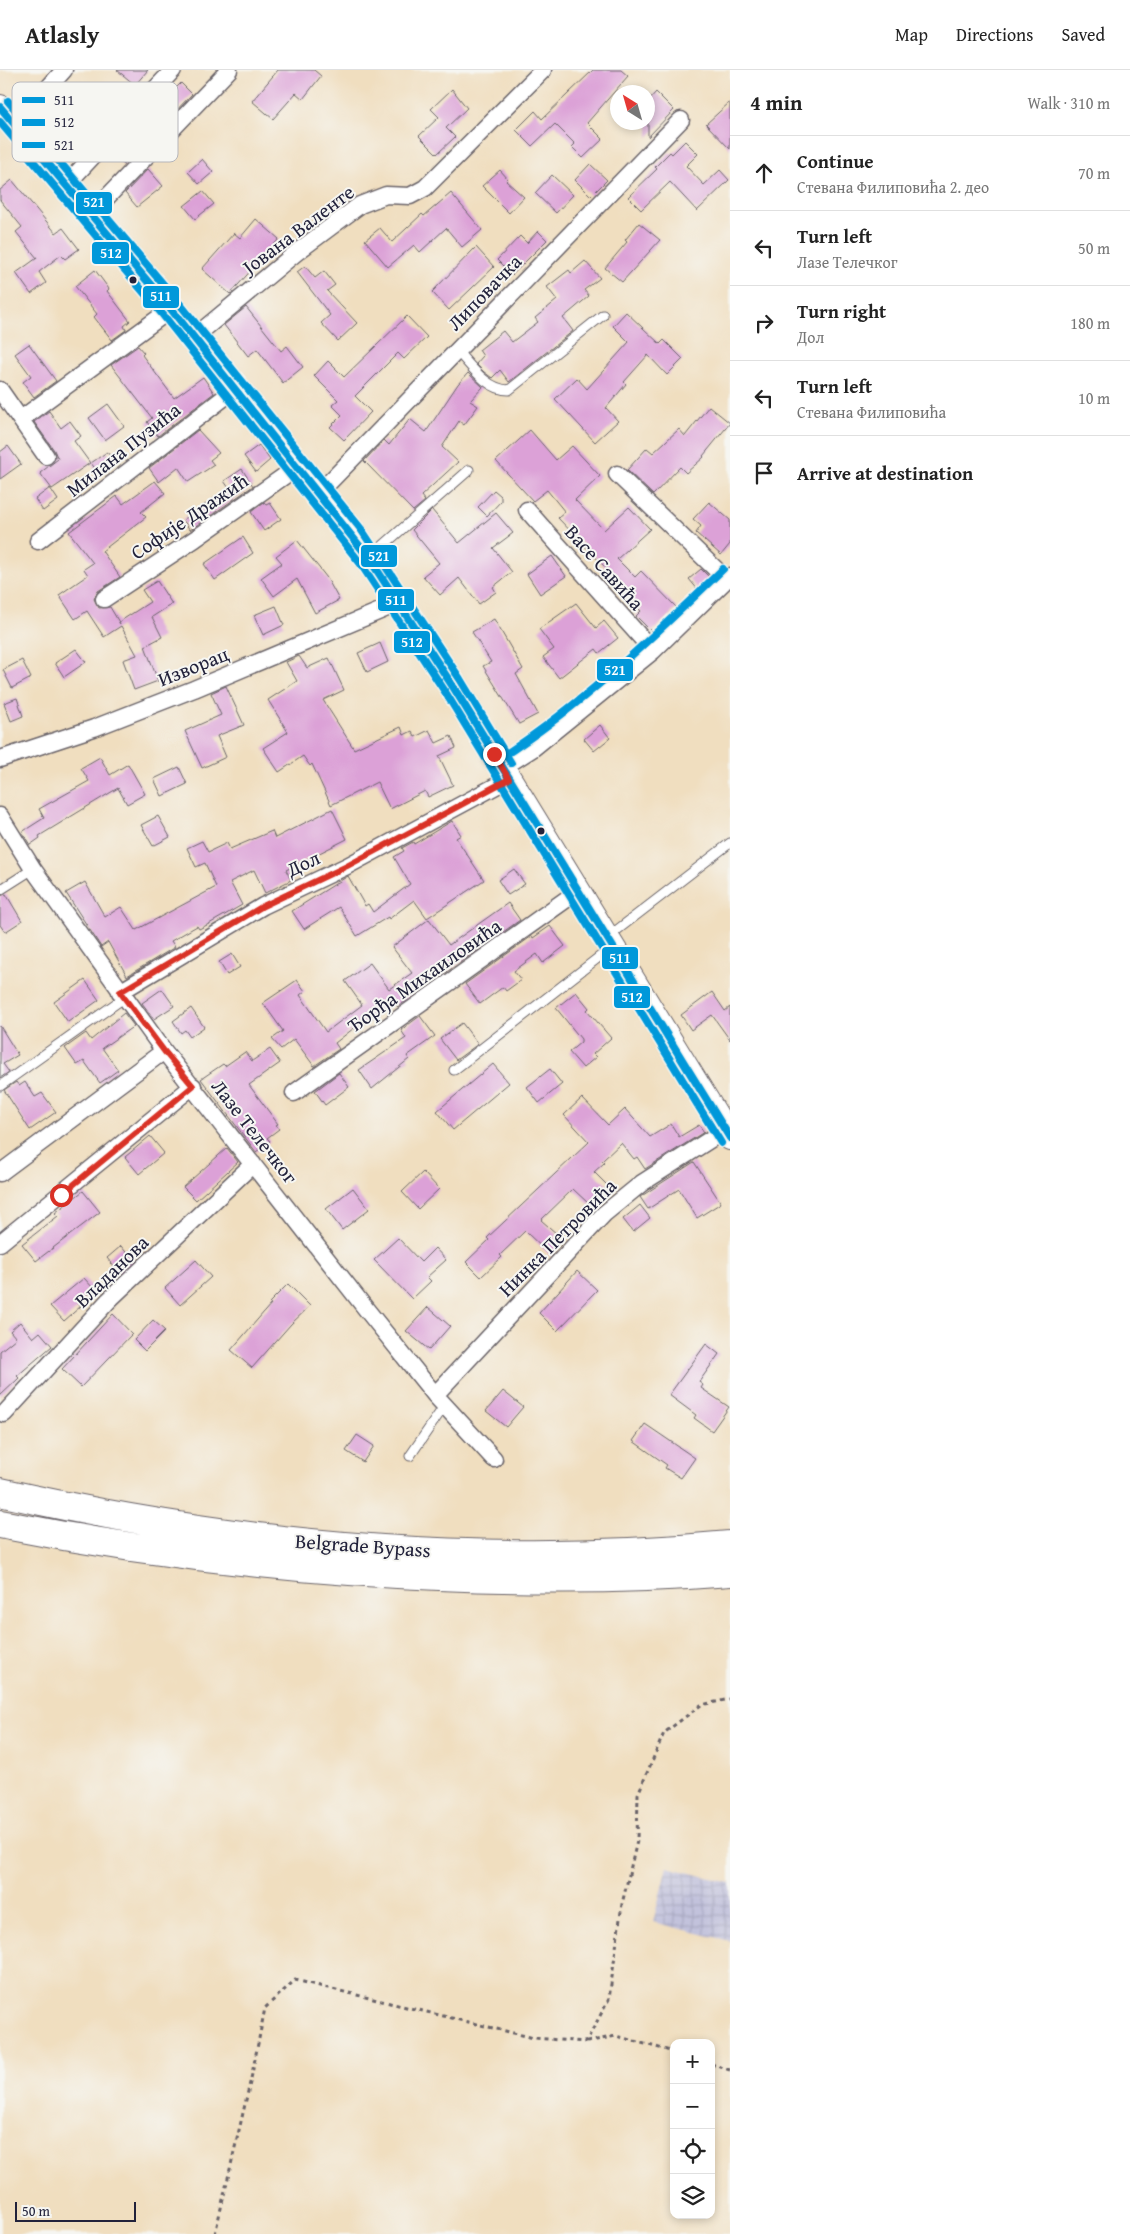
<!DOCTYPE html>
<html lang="en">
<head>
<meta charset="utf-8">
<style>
  body { margin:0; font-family:"Gentium Book Plus",serif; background:#f2f2f2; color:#222 }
  .controls { position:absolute; right:15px; bottom:15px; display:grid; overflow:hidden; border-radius:10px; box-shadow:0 2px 8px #0003 }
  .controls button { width:45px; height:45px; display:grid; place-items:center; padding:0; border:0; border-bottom:1px solid #e0e0e0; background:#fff; color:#222; font:25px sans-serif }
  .compass { position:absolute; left:610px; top:15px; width:45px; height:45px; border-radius:50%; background:#fff; box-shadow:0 2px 8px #0003; rotate:323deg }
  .scale { position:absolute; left:15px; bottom:12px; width:121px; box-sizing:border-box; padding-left:5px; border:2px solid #22223b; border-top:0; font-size:14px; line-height:18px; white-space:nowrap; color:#22223b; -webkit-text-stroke:4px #f6f6f2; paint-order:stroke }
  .stop { position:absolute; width:15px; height:15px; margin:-11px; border:4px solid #d93025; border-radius:50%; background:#fff }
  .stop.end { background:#d93025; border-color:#fff; box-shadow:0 1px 5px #0008 }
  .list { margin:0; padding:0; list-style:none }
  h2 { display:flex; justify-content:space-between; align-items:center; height:65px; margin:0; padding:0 20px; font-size:21px }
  h2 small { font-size:16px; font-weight:400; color:#767676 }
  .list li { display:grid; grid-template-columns:32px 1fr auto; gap:15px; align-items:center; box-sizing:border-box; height:75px; padding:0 20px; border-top:1px solid #e0e0e0 }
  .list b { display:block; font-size:19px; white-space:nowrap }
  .list p { margin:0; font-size:16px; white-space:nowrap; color:#767676 }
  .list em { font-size:16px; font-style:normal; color:#767676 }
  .icon { flex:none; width:28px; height:28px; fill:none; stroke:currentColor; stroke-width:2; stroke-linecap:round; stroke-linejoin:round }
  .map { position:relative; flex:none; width:730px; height:2164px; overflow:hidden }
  header { display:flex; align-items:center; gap:30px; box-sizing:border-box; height:70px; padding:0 25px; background:#fff; border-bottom:1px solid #e0e0e0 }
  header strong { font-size:24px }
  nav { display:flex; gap:28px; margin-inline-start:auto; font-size:18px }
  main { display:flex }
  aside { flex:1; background:#fff }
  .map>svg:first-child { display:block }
  .industrial { fill:url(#industrial-grid) }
  .building { fill:#dca1d7 }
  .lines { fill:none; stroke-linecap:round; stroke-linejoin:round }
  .lane-casing { stroke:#6a6469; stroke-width:11 }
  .street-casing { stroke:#6a6469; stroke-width:19 }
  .secondary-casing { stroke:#6a6469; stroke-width:26 }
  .highway-casing { stroke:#6a6469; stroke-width:30 }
  .path { stroke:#6a6469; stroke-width:3; stroke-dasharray:4 4; stroke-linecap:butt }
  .lane { stroke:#fff; stroke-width:9 }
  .street { stroke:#fff; stroke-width:16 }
  .secondary { stroke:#fff; stroke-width:24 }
  .highway { stroke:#fff; stroke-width:28 }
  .bus-1-casing { stroke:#f6f6f2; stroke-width:11 }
  .bus-2-casing { stroke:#f6f6f2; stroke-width:11 }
  .bus-3-casing { stroke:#f6f6f2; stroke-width:11 }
  .bus-1 { stroke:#0098da; stroke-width:8 }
  .bus-2 { stroke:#0098da; stroke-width:8 }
  .bus-3 { stroke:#0098da; stroke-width:8 }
  .route { stroke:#d93025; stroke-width:6 }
  .bus-dot { fill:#22223b; stroke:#f6f6f2; stroke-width:2 }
  .labels { text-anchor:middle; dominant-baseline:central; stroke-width:4; stroke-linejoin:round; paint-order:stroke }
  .street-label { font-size:20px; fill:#22223b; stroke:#f6f6f2 }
  .key { fill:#f6f6f2; stroke:#b6b6bb; stroke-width:1 }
  .key-label { font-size:14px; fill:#22223b }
  .line-badge { stroke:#f6f6f2; stroke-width:2 }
  .badge-label { font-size:14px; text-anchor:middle; font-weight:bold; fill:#fff }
</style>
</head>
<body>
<header>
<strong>Atlasly</strong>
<nav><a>Map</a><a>Directions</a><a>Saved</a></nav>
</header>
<main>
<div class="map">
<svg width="730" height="2164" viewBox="0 0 730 2164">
  <defs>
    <pattern id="industrial-grid" width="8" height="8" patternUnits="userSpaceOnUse" patternTransform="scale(1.25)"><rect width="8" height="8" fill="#c2c2dc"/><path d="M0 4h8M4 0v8" fill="none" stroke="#a6a6be"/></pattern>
  </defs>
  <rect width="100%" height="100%" fill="#f6f6f2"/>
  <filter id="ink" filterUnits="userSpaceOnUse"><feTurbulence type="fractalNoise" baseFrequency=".02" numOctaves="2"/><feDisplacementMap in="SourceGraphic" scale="10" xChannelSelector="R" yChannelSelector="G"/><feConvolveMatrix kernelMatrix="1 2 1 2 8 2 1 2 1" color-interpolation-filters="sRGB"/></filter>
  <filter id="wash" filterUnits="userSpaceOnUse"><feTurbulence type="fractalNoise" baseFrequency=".0096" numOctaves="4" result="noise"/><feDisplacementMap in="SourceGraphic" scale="20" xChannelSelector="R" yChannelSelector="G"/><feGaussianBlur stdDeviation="1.12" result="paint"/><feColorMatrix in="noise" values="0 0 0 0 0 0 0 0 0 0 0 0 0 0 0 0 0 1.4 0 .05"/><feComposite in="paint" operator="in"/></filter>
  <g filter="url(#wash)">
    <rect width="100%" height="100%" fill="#f0debf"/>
    <path class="industrial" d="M667,1797L730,1813V1871L653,1852Z"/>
    <g id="blocks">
      <path class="building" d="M117,0H148L135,15Z
        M278,0H314L321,6L303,29L296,23L273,49L252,31Z
        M593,0H621L628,6L587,53L603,69L583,88L572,77L575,74L555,54L532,76L516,60L535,41L542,49Z
        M181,13L192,24L124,95L110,82L142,48L144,50Z
        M452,19L467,38L446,58L455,67L437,84L419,66L439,47L431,39Z
        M656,22L674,40L648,67V31Z
        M730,32V79L706,54Z
        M685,71L698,84L686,96L704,115L720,100L729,110L697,141L670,112L641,140L628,127L657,99L655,97L670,82L672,84Z
        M202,89L213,102L199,114L188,102Z
        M590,94L607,110L591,126L575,110Z
        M148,99L163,116L137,137L125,123Z
        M500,100L508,109L506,111L524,127L509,143L482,116Z
        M552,105L573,125L556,143L535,123Z
        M12,110L56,163L63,158L79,179L65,189L61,185L39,202L46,213L31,224L16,203L37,188L16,162L22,157L0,130V120Z
        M203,121L214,134L195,149L184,136Z
        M451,123L482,160L462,177L446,158L420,182L414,175L388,197L365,170L380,158L392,172L422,144L424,146Z
        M256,149L279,169L230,224L202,199L234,163L240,168Z
        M639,153L660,170L622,212L605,198L627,172L625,170Z
        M538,161L547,170L512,205L497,190L520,166L527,173Z
        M476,177L494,197L449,240L432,222Z
        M585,191L600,208L584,220L589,226L563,248L573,261L509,312L500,300L492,308L484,302L476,294L483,286L479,280L503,261L512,272L538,252L535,248L557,230L547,217L569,200L571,203Z
        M305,196L315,208L324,201L335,215L327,221L357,253L338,271L321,253L330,245L297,202Z
        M95,200L109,219L107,221L130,251L124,256L126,260L112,270L94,247L97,244L75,216Z
        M246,237L281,281L287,276L303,297L283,313L257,279L248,286L224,255Z
        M626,242L660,274L664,270L683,289L667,305L648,285L624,312L626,314L606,338L618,351L595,372L555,329L577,308L587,319L629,272L613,256Z
        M407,246L427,267L404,289L398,283L355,326L371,342L344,370L330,357L342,345L332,335L338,330L314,306L328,291L344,307Z
        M29,274L56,311L34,327L23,312L31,306L15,284Z
        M138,276L144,283L142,285L174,328L203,307L214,323L158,366L147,352L152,348L111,295Z
        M468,303L483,317L470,331L478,336L464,355L459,351L442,377L458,392L421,426L425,431L413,441L364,391L384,370L389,375L410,349L426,362L458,314Z
        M108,334L124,356L105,370L89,348Z
        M709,336L730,353L703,386L704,387L686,403L680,397L653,425L627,400L647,378L653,383L679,359L685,366Z
        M49,341L61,358L70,351L81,366L74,371L90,393L52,419L40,403L58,389L54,380L34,352Z
        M198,360L219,383L210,390L214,395L188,412L178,397L159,412L149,398Z
        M530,360L556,390L572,376L600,406L575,430L604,460L629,437L650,459L617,489L635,507L641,501L677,538L652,562L636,546L641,541L621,520L624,517L558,448L565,442L547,420L533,431L496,391Z
        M259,375L270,390L256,402L244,386Z
        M8,376L21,394L0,409V382Z
        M107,382L115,392L99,404L91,393Z
        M242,399L253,416L190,460L183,450L229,418L224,411Z
        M155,411L165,423L141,442L146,447L102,481L120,507L98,521L94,529L99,538L110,537L120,554L119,552L150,532L142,520L157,511L172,534L152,547L162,567L145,576L158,611L134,620L123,590L137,585L121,556L104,567L87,541L75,549L59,525L88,505L84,499L93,493L69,462L117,426L123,434Z
        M50,418L58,430L43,441L35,429Z
        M494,420L501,426V431L487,446L478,437Z
        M264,432L266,435L270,433L281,449L264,461L251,442Z
        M709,432L730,450V474L721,485L696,463L701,456L693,449Z
        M432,440L459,473L496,443L513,463L493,478L512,502L493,517L496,522L479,534L459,508L440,525L423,506L439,493L412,460Z
        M243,467L253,483L215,510L204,494Z
        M297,470L327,508L339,530L315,543L297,509L274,526L261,508L282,493L276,486Z
        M552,486L566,506L540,524L527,504Z
        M701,499L712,510L699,521L689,509Z
        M576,533L596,558L604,551L618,568L599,583L596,579L559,608L543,587L554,579L539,559Z
        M276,536L284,555L263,565L254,545Z
        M494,549L523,599L516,604L538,644L519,654L483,596L491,592L472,562Z
        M380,573L388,592L367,602L358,583Z
        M76,579L86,592L64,607L55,593Z
        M299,586L307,598L329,588L344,620L323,630L354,679L401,657L404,665L412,661L415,667L429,660L436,673L451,666L456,678L439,686L453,715L428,727L425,721L390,739L377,712L331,735L312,694L310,696L303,686L279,702L263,678L288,662L268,630L297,611L286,592Z
        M22,590L31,608L12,618L3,600Z
        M226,616L244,655L217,666L226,687L202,698L185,661L221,645L211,623Z
        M17,628L23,646L11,651L4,633Z
        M600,655L610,668L594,681L584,669Z
        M100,687L110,705L128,694L145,724L127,734L118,718L39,766L40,768L30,775L22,762L44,748L39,739L89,711L81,698Z
        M179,697L187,714L162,726L154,709Z
        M332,739L347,769L286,800L291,810L265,823L254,800L230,812L242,835L209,854L199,859L197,856L171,871L175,877L127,906L108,872L101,877L66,823L85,812L105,847L121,837L136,860L216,817L205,793L196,797L187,778L202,771L208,782L227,773L230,779L272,761L275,768Z
        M158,746L170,767L153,776L141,755Z
        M452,751L461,765L456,768L484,810L427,848L414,830L389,849L388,847L357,866L339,837L304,859L292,841L348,806L365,836L368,834L373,842L410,814L394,787L404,781L402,778L413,772L414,774Z
        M514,799L525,814L508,825L498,810Z
        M6,824L22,851L5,862L0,855V826Z
        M508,833L520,850L437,909L435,905L410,921L412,924L407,928L408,929L398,937L394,932L356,960L354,958L335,973L339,979L314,996L294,969L281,979L272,969L283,961L263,933L297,910L305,921L300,925L326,962L362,935L345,911L370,893L389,919L412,903L392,877L429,849L449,875Z
        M550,856L565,876L543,893L537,884L514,901L521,910L506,921L503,917L480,934L465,914L532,866L533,868Z
        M232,884L240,897L227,905L219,892Z
        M85,910L99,930L68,952L54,932Z
        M162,919L174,936L154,949L142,933Z
        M576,922L589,938L587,940L611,968L593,984L596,987L583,998L569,982L581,972V969L556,938Z
        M712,922L725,941L730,937V970L712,945L691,960L681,945Z
        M191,938L204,957L190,967L185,960L181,963L173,951Z
        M124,943L134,956L102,978L118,1000L100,1013L84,991L77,995L65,978L86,963L91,970Z
        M420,946L435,966L407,986L409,989L372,1019L359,1000L406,968L401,960Z
        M462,953L478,974L456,990L440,969Z
        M0,956L18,985L3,994L9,1002L0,1008Z
        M270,979L280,993L249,1015L278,1054L276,1055L279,1059L267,1068L270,1071L256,1082L201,1009L223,994L225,996L245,982L252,991Z
        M493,994L509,1013L453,1060L437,1041Z
        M550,999L562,1014L539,1033L527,1017Z
        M339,1003L349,1017L325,1035L315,1021Z
        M16,1012L19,1016L25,1012L35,1027L42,1023L56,1042L30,1060L4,1020Z
        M582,1028L608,1055L625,1039L650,1067L671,1054L679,1067L699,1055L704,1062L645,1099L637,1087L634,1089L621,1073L602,1091L604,1093L594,1102L608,1116L589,1134L573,1119L541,1150L557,1164L555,1166L561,1175L551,1186L525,1161L500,1185L502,1187L481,1207L466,1192L489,1170L487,1168L589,1072L564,1045Z
        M150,1066L164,1083L139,1104L125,1087Z
        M227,1078L238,1092L196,1130L183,1117Z
        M694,1092L721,1133L697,1148L679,1119L648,1139L640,1127Z
        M423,1102L439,1119L418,1139L402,1122Z
        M353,1118L369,1139L342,1160L326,1139Z
        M83,1121L100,1142L36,1191L22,1174L58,1146L55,1143Z
        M640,1135L650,1148L633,1162L623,1149Z
        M398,1168L421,1192L435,1178L446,1190L427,1207L431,1211L412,1229L374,1190Z
        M121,1176L134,1192L120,1204L107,1188Z
        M196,1190L211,1207L180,1235L165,1218Z
        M577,1201L597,1220L557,1261L539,1243Z
        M84,1208L94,1219L78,1233L81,1236L64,1251L50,1236Z
        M288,1214L310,1236L291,1254L252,1298L231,1280L271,1234L269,1233Z
        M428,1237L450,1256L429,1280L406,1261Z
        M113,1244L132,1264L81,1317L62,1299Z
        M153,1250L165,1261L145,1281L134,1270Z
        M20,1252L33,1268L40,1262L52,1276L17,1306L19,1308L0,1326V1281L16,1268L10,1261Z
        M706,1274L719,1284L699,1312L703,1315L701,1318L729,1337L712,1361L694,1348L696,1345L669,1325Z
        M503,1321L523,1337L506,1357L486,1341Z
        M645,1354L695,1388L681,1408L665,1398L667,1395L633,1371Z
        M357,1365L374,1376L363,1392L346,1381Z"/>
    </g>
  </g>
  <g filter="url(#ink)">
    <use href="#blocks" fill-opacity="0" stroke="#6a6469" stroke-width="1"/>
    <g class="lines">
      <defs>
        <path id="lane" d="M457,281C471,296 487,320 509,320L603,245
          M369,488L469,400
          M0,820L33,799
          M608,867L730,773
          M454,1000L612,877
          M0,1016L125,927
          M410,1386L445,1335"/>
        <path id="street" d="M15,55L64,0
          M66,115L173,0
          M90,145L229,0
          M193,268L297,182L360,135L386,125L410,126L425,118L543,0
          M0,320L46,386
          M21,349L171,239
          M617,404L727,510
          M318,424L681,50
          M527,440L653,581
          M38,471L234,320
          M104,529L195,469L297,397
          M0,689L94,658L194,619L399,533
          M502,698L532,679L653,581L730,506
          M0,746L33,799L164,981L366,1239L435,1325L494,1389
          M120,922L263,836L347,796L509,709
          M294,1023L578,821
          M0,1103L164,981
          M0,1173L193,1016
          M435,1325L604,1144L642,1113L725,1060
          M4,1344L109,1230L253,1094"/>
        <path id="secondary" d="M0,37L171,239L369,488L452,615L730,1068"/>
        <path id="highway" d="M0,1422C238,1476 486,1498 730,1475
          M0,1454C145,1483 291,1500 439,1506C536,1510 633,1510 730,1502"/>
      </defs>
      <use href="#lane" class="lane-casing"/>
      <use href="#street" class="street-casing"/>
      <use href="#secondary" class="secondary-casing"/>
      <use href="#highway" class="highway-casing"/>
      <path class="path" d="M587,1972L616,1966L674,1982
        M711,1994L730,2000
        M215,2164L252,2004L265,1938L295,1910L534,1968L586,1972L609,1929L622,1834L637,1771L638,1724L664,1663L701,1635L730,1629"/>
      <use href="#lane" class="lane"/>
      <use href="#street" class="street"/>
      <use href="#secondary" class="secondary"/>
      <use href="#highway" class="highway"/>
      <defs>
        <path id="bus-1" d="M0,37L171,239L369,488L452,615L730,1068"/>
        <path id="bus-2" d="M0,52L163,245L361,494L444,620L721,1073"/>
        <path id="bus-3" d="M8,31L179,233L361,459L460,609L511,693
          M497,690C580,637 653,567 723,499"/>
      </defs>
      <use href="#bus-1" class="bus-1-casing"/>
      <use href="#bus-2" class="bus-2-casing"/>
      <use href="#bus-3" class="bus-3-casing"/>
      <use href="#bus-1" class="bus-1"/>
      <use href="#bus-2" class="bus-2"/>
      <use href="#bus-3" class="bus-3"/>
    </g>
  </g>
  <g class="lines" filter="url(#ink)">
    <path class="route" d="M61,1125L193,1016L164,981L120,922L263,836L347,796L509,709L494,684"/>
  </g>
  <g class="bus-dot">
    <circle cx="133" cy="210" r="4.5"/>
    <circle cx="541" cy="761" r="4.5"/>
  </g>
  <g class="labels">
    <g class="street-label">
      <text transform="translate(298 159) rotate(-37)">Јована Валенте</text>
      <text transform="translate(484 222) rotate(-46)">Липовачка</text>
      <text transform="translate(123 379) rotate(-38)">Милана Пузића</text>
      <text transform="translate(189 446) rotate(-34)">Софије Дражић</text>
      <text transform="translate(605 497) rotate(48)">Васе Савића</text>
      <text transform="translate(193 596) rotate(-22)">Изворац</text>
      <text transform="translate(303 793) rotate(-25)">Дол</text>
      <text transform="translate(424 905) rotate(-35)">Ђорђа Михаиловића</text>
      <text transform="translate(255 1061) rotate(52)">Лазе Телечког</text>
      <text transform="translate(557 1167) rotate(-45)">Нинка Петровића</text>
      <text transform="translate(111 1201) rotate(-44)">Владанова</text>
      <text transform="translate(363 1475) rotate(4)">Belgrade Bypass</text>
    </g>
  </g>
  <rect x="12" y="12" width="166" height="80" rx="8" class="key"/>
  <rect x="22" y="27" width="23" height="6" fill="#0098da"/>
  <rect x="22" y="49" width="23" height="7" fill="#0098da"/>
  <rect x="22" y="72" width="23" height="6" fill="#0098da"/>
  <g class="key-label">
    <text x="54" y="35">511</text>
    <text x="54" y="57">512</text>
    <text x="54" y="80">521</text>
  </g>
  <g class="line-badge">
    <rect x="75" y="121" width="38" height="24" rx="5" fill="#0098da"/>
    <rect x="91" y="171" width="39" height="24" rx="5" fill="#0098da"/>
    <rect x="142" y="215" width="38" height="24" rx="5" fill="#0098da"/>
    <rect x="360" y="474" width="38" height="24" rx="5" fill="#0098da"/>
    <rect x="377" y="518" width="38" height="24" rx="5" fill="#0098da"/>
    <rect x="393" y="560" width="38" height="24" rx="5" fill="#0098da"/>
    <rect x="596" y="588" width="38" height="24" rx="5" fill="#0098da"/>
    <rect x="601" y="876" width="38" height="24" rx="5" fill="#0098da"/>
    <rect x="613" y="915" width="38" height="24" rx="5" fill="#0098da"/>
  </g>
  <g class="badge-label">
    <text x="94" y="137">521</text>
    <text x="111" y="188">512</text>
    <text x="161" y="231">511</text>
    <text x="379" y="491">521</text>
    <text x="396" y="535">511</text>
    <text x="412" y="577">512</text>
    <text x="615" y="605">521</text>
    <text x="620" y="893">511</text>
    <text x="632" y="932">512</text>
  </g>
</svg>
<div class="controls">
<button>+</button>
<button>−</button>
<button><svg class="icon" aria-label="locate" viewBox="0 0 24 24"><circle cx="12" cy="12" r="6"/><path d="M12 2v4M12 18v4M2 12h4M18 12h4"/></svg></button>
<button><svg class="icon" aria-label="layers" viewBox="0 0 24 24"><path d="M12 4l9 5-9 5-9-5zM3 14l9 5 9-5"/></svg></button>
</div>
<svg class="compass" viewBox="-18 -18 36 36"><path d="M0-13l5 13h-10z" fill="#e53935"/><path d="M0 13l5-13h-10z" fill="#767676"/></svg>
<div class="scale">50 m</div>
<div class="stop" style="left:61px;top:1125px"></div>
<div class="stop end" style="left:494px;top:684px"></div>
</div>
<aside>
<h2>4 min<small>Walk · 310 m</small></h2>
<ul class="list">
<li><svg class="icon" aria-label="ahead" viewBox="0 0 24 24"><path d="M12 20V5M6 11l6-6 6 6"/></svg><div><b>Continue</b><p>Стевана Филиповића 2. део</p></div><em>70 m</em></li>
<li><svg class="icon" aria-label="left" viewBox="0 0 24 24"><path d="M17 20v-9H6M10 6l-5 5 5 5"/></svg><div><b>Turn left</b><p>Лазе Телечког</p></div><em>50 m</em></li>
<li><svg class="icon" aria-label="right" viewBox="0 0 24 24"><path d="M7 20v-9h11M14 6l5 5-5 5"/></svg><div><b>Turn right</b><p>Дол</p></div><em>180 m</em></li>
<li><svg class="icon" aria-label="left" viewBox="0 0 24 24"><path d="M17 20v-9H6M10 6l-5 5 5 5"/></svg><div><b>Turn left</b><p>Стевана Филиповића</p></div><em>10 m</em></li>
<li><svg class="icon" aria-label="arrive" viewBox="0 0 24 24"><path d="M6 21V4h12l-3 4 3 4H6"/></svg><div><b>Arrive at destination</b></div></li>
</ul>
</aside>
</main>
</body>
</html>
